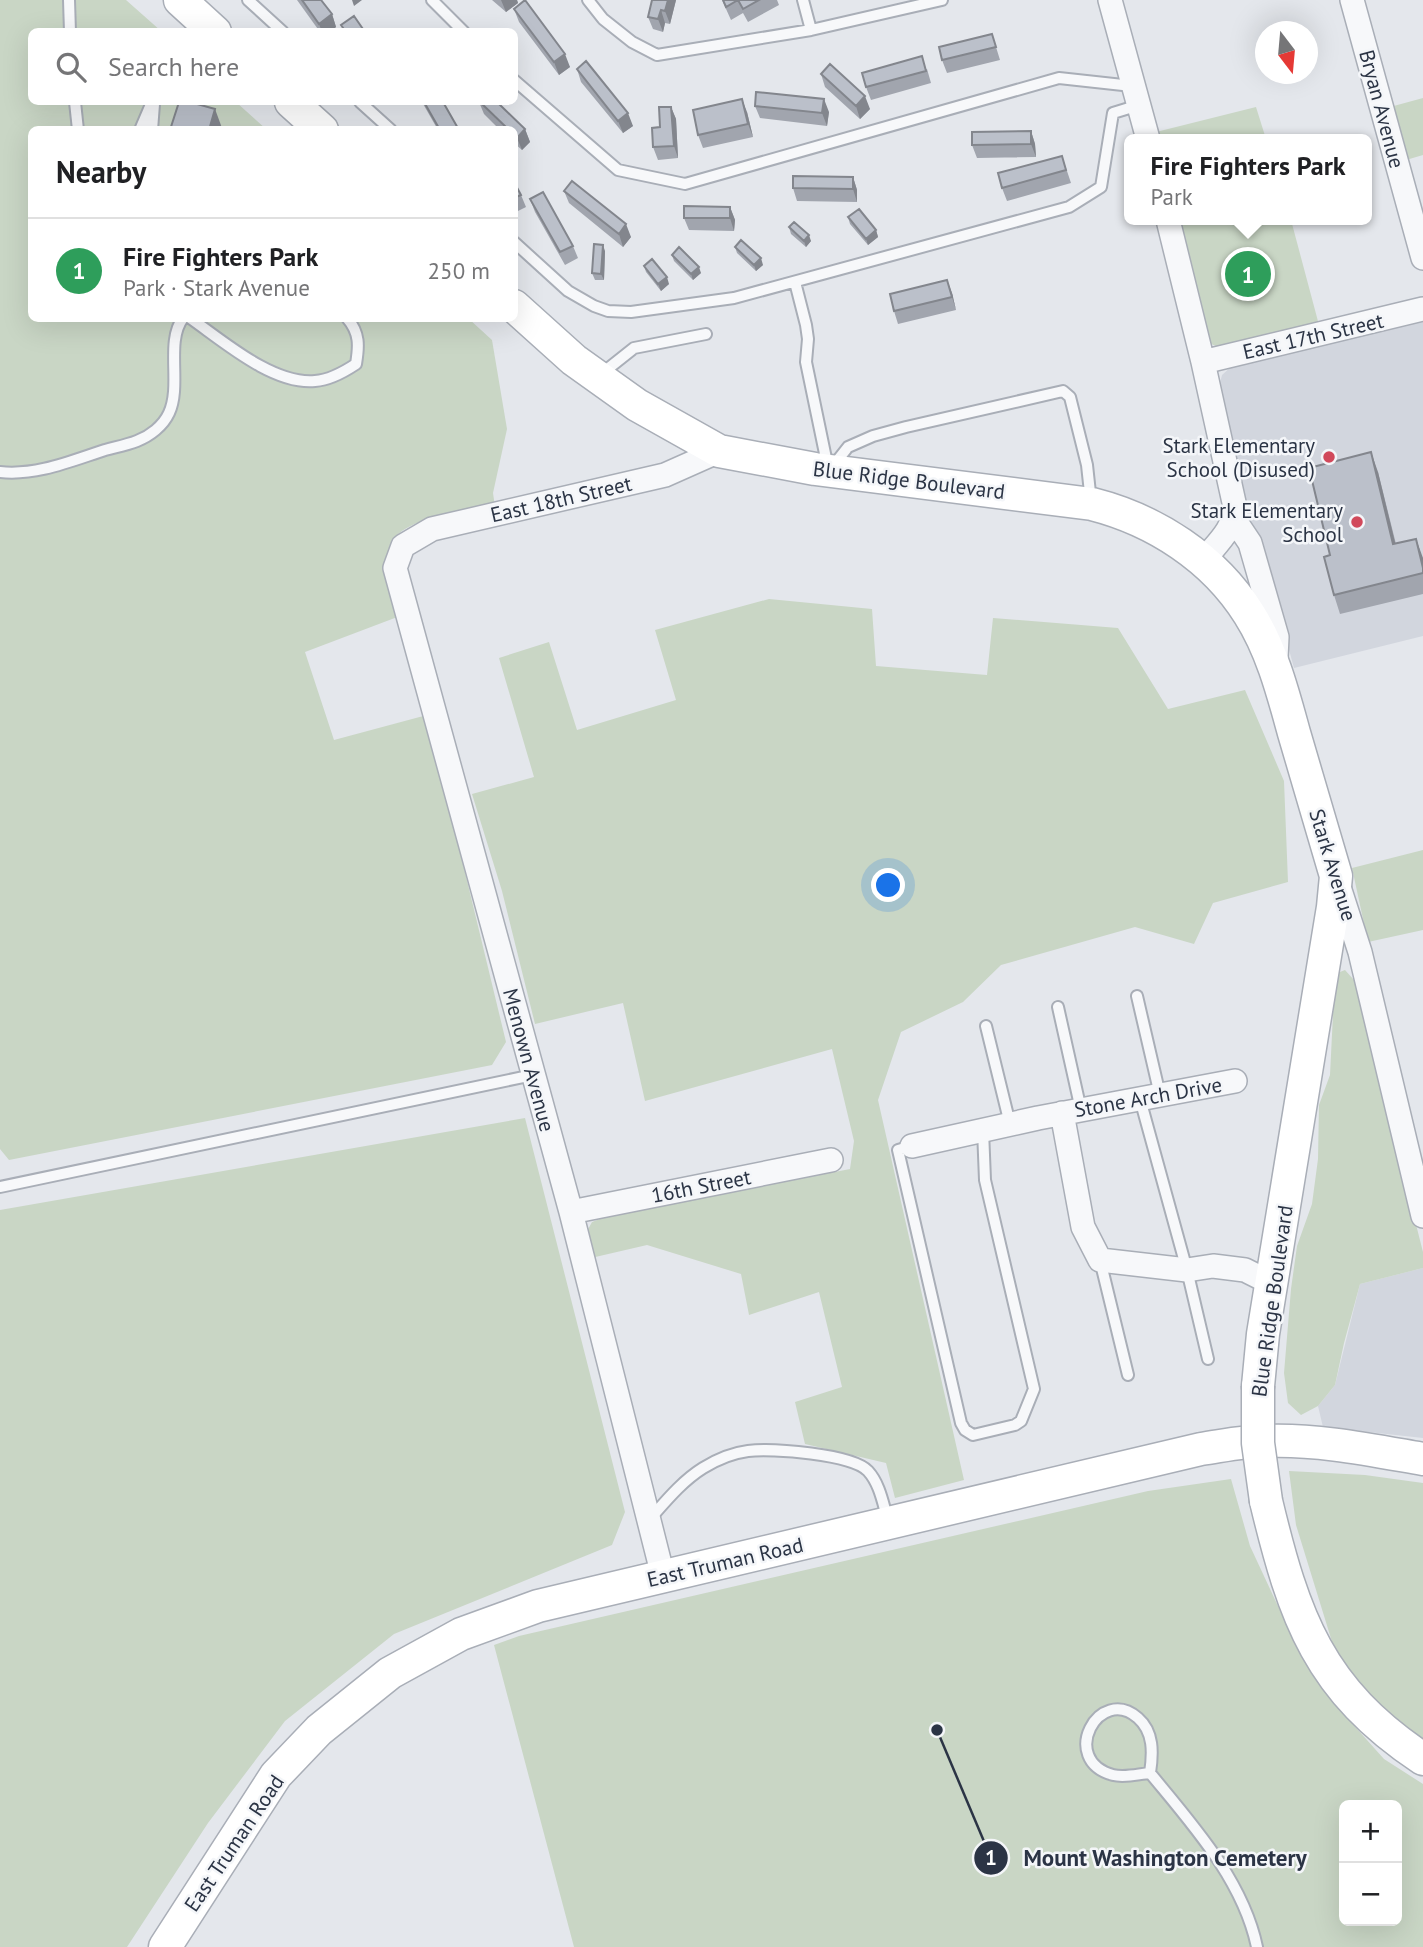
<!DOCTYPE html>
<html lang="en">
<head>
<meta charset="utf-8">
<style>
  body { margin:0; font-family:"PT Sans",sans-serif; background:#f2f2f2; color:#202124 }
  .controls { position:absolute; right:21px; bottom:21px; display:grid; overflow:hidden; border-radius:10px; box-shadow:0 7px 28px #0002 }
  .controls button { width:63px; height:63px; display:grid; place-items:center; padding:0; border:0; border-bottom:2px solid #e0e0e0; background:#fff; color:#202124; font:35px sans-serif }
  .compass { position:absolute; left:1255px; top:21px; width:63px; height:63px; border-radius:50%; background:#fff; box-shadow:0 7px 28px #0002; rotate:164deg }
  .you { position:absolute; left:889px; top:886px; width:24px; height:24px; margin:-18px; border:5px solid #fff; border-radius:50%; background:#1a73e8; box-shadow:0 0 0 10px #1a73e833 }
  .badge { display:grid; place-items:center; width:46px; height:46px; border-radius:50%; background:#d1495b; color:#fff; font-size:23px; font-weight:700 }
  .pin { position:absolute; translate:-50% -50%; border:4px solid #fff; box-shadow:0 2px 7px #0006 }
  .popup { position:absolute; left:1124px; top:134px; width:248px; height:91px; box-sizing:border-box; display:grid; place-content:center; border-radius:10px; background:#fff; filter:drop-shadow(0 2px 5px #0005); font-size:23px; white-space:nowrap; color:#757577 }
  .popup b { font-size:26px; color:#202124 }
  .popup::after { content:''; position:absolute; left:50%; top:100%; margin-left:-14px; border:14px solid transparent; border-top-color:#fff }
  .list { margin:0; padding:0; list-style:none }
  h2 { display:flex; justify-content:space-between; align-items:center; height:91px; margin:0; padding:0 28px; font-size:30px }
  h2 small { font-size:23px; font-weight:400; color:#757577 }
  .list li { display:grid; grid-template-columns:46px 1fr auto; gap:21px; align-items:center; box-sizing:border-box; height:105px; padding:0 28px; border-top:2px solid #e0e0e0 }
  .list b { display:block; font-size:26px; white-space:nowrap }
  .list p { margin:0; font-size:23px; white-space:nowrap; color:#757577 }
  .list em { font-size:23px; font-style:normal; color:#757577 }
  .icon { flex:none; width:38px; height:38px; fill:none; stroke:currentColor; stroke-width:2; stroke-linecap:round; stroke-linejoin:round }
  .map { position:relative; flex:none; width:1423px; height:1947px; overflow:hidden }
  .search { position:absolute; background:#fff; box-shadow:0 7px 28px #0002; left:28px; top:28px; width:490px; height:77px; display:flex; align-items:center; gap:18px; box-sizing:border-box; padding:0 24px; border-radius:10px; color:#757577; font-size:26px }
  .panel { position:absolute; background:#fff; box-shadow:0 7px 28px #0002; left:28px; top:126px; width:490px; height:196px; border-radius:10px }
  .map>svg:first-child { display:block }
  .built { fill:#d2d6de }
  .green { fill:#c9d6c5; fill-rule:evenodd }
  .lines { fill:none; stroke-linecap:round; stroke-linejoin:round }
  .lane-casing { stroke:#a9aeb7; stroke-width:14 }
  .street-casing { stroke:#a9aeb7; stroke-width:26 }
  .secondary-casing { stroke:#a9aeb7; stroke-width:35 }
  .lane { stroke:#f7f8fa; stroke-width:10 }
  .street { stroke:#f7f8fa; stroke-width:23 }
  .secondary { stroke:#fff; stroke-width:32 }
  .secondary-bridge-casing { stroke:#a9aeb7; stroke-width:35; stroke-linecap:butt }
  .secondary-bridge { stroke:#fff; stroke-width:32 }
  .wall { fill:#a1a5ae }
  .shaded-wall { fill:#83868d }
  .building { fill:#bbc0ca; stroke:#83868d; stroke-width:2 }
  .poi-dot { fill:#d1495b; stroke:#f4f6f9; stroke-width:2.5 }
  .labels { text-anchor:middle; dominant-baseline:central; stroke-width:5; stroke-linejoin:round; paint-order:stroke }
  .street-label { font-size:21px; fill:#2b3445; stroke:#f4f6f9 }
  .poi-label { font-size:21px; fill:#2b3445; stroke:#f4f6f9; text-anchor:end }
  .leader { fill:none; stroke:#2b3445; stroke-width:2.5 }
  .callout-dot { fill:#2b3445; stroke:#f4f6f9; stroke-width:2.5 }
  .mark-label { font-size:21px; text-anchor:middle; font-weight:bold; fill:#fff }
  .callout-label { font-size:23px; text-anchor:middle; font-weight:bold; fill:#2b3445; stroke:#f4f6f9; stroke-width:5; stroke-linejoin:round; paint-order:stroke }
</style>
</head>
<body>
<div class="map">
<svg width="1423" height="1947" viewBox="0 0 1423 1947">
  <rect width="100%" height="100%" fill="#e4e7ec"/>
  <path class="built" d="M1423,319V636L1294,668L1262,551L1250,523L1218,391L1222,375L1232,366Z
    M1423,1268V1438L1323,1427L1318,1406L1335,1385L1360,1284Z"/>
  <path class="green" d="M0,0H126L161,31L32,32V102H236L266,129L32,130V318L469,319L492,340L507,429L493,493L495,507C466,512 388,516 388,556C388,575 396,597 400,616L305,652L334,740L427,715L506,1042L492,1065L9,1160L0,1149Z
    M1423,98V155L1406,160L1390,107Z
    M1256,107L1266,139H1158L1156,132Z
    M1178,220H1291L1319,325L1221,348L1211,344L1205,331Z
    M769,599L872,609L876,666L987,675L993,618L1118,628L1168,709L1245,690L1284,781L1288,882L1213,903L1194,944L1135,927L1001,965L963,1002L901,1032L878,1100L964,1480L895,1498L886,1463L805,1444L795,1402L842,1387L819,1292L749,1315L741,1274L647,1245L591,1258L586,1233L592,1222L605,1217L850,1169L854,1141L832,1049L645,1101L623,1003L535,1024L502,891L472,794L534,777L499,658L549,642L577,730L676,700L655,630Z
    M1423,850V930L1368,942L1352,868Z
    M1345,970L1354,980L1423,1252V1268L1360,1284L1344,1343L1335,1385L1318,1406L1301,1415L1288,1403L1284,1373L1291,1289L1297,1246L1312,1204L1318,1159L1319,1105L1330,1075L1335,974Z
    M525,1118L625,1512L612,1545L394,1634L285,1721L208,1823L127,1947H0V1210Z
    M1289,1471L1365,1475L1423,1483V1748L1360,1687L1333,1645L1296,1525Z
    M1231,1479L1250,1546L1291,1634L1332,1701L1384,1759L1423,1784V1947H574L494,1645L519,1636L1148,1491ZM1344,1805H1397V1921H1344Z"/>
  <g class="lines">
    <defs>
      <path id="lane" d="M69,0L70,32
        M248,0L283,32
        M432,0L464,32
        M588,0L603,19L632,42L657,55L811,30L942,0
        M803,0L811,30
        M514,80L618,170L685,184L1059,78L1132,86
        M75,102L78,130
        M360,102L391,130
        M140,130L152,102
        M152,130L154,104
        M514,242L568,291L594,306L608,311L631,312L734,298L1069,207L1101,187L1113,113L1139,105
        M795,282L806,325L808,339L806,362L828,468
        M190,318C223,341 273,385 315,381C330,380 344,372 356,364C359,346 360,333 347,318
        M600,375L634,348L706,334
        M833,466L848,447L873,436L906,427L1063,391L1070,397L1087,465L1091,502
        M0,472C36,476 71,461 105,450C116,447 127,445 137,441C150,436 163,426 169,413C182,385 165,342 183,318
        M1137,996L1160,1095
        M1058,1007L1081,1110
        M986,1026L1010,1124
        M1140,1099L1187,1270L1208,1359
        M912,1146L898,1150L961,1423L965,1430L973,1435L1015,1425L1021,1421L1034,1389L985,1180L983,1130
        M0,1187L533,1075
        M1100,1260L1128,1375
        M649,1520C665,1502 682,1481 703,1468C716,1460 732,1453 748,1451C772,1448 852,1454 868,1471C880,1484 883,1504 888,1520
        M1150,1773C1138,1774 1125,1778 1113,1775C1058,1760 1099,1684 1138,1718C1154,1732 1153,1753 1150,1773C1192,1824 1243,1880 1257,1947"/>
      <path id="street" d="M1110,0L1148,139
        M1352,0L1423,258
        M1168,220L1203,362L1235,507C1234,530 1216,544 1203,561
        M1203,362L1423,309
        M1234,519L1250,543L1277,637L1276,658
        M1339,887L1360,952L1423,1216
        M1062,1113L1083,1227L1100,1260L1187,1270L1213,1266L1245,1270L1271,1283
        M912,1146L1038,1118L1235,1081
        M571,1212L831,1160
        M663,1576L571,1212L395,568L403,546L432,529L665,475L719,451"/>
      <path id="secondary" d="M180,0L215,32
        M291,102L322,130
        M514,306L574,360L637,405L719,451L815,469L1092,504C1155,520 1214,558 1249,614C1272,650 1283,693 1294,733C1308,781 1322,829 1336,876L1333,907L1263,1334L1258,1386
        M1266,1501C1294,1618 1319,1690 1423,1759
        M165,1947L276,1775L319,1730L390,1673L461,1634L538,1606L1201,1449C1222,1446 1244,1441 1266,1441C1318,1439 1371,1450 1423,1459"/>
    </defs>
    <use href="#lane" class="lane-casing"/>
    <use href="#street" class="street-casing"/>
    <use href="#secondary" class="secondary-casing"/>
    <use href="#lane" class="lane"/>
    <use href="#street" class="street"/>
    <use href="#secondary" class="secondary"/>
    <defs>
      <path id="secondary-bridge" d="M1258,1386V1443L1266,1501"/>
    </defs>
    <use href="#secondary-bridge" class="secondary-bridge-casing"/>
    <use href="#secondary-bridge" class="secondary-bridge"/>
  </g>
  <path class="wall" d="M297,0H321L332,14L336,27L330,32H320Z
    M492,0H517L518,3L506,12Z
    M652,0H676L670,24L665,23L663,32L653,29L648,17Z
    M722,0H777L779,5L748,22L743,13L731,20Z
    M514,9L570,67L559,75L519,22Z
    M992,34L1000,60L947,73L942,60Z
    M577,69L633,126L623,133L581,82Z
    M927,69L931,83L871,100L866,87Z
    M821,74L870,109L860,119L825,87Z
    M422,102H443L459,130H438Z
    M479,102L525,129L530,142L522,150L514,143V130H500L484,114Z
    M755,106L829,112L827,126L760,118Z
    M671,107L676,119L678,158L658,160L653,147L660,127Z
    M747,112L753,137L703,148L698,135Z
    M1031,131L1035,144L1036,157L977,158L972,145Z
    M1062,156L1071,183L1007,201L1002,188Z
    M853,177L857,190V202L797,201L793,188Z
    M514,182L521,195L526,207L514,213Z
    M564,191L631,237L623,247L569,203Z
    M530,199L573,246L578,258L565,265L535,212Z
    M730,207L735,220L734,231L689,230L684,218Z
    M848,217L876,230L878,237L868,245L850,224Z
    M789,227L811,241L806,247L791,234Z
    M735,247L763,265L756,271L737,253Z
    M605,251L604,280H595L592,273Z
    M672,255L701,273L693,280L674,261Z
    M644,266L669,284L661,291L646,272Z
    M952,293L956,310L898,324L894,311Z
    M1378,472L1396,544L1423,558V594L1340,614L1334,595L1330,555Z"/>
  <path class="shaded-wall" d="M352,0H362L354,6Z
    M501,0H517L518,3L506,12Z
    M668,0H676L670,24L665,11Z
    M661,10L665,23L663,32L658,19Z
    M332,14L336,27L330,32H322L319,24Z
    M565,54L570,67L559,75L554,62Z
    M865,96L870,109L860,119L856,106Z
    M742,99L747,112L753,137L748,124Z
    M824,99L829,112L827,126L822,113Z
    M671,107L676,119L678,158L674,146Z
    M215,109L222,128V130H209Z
    M628,113L633,126L623,133L618,121Z
    M525,129L530,142L522,150L517,138Z
    M1031,131L1035,144L1036,157L1031,144Z
    M853,177L857,190V202L853,189Z
    M730,207L735,220L734,231L730,218Z
    M626,224L631,237L623,247L619,234Z
    M876,230L878,237L868,245L866,239Z
    M809,235L811,241L806,247L804,241Z
    M603,245L605,251L604,280L601,274Z
    M761,258L763,265L756,271L754,265Z
    M699,267L701,273L693,280L691,274Z
    M667,277L669,284L661,291L658,284Z
    M947,280L952,293L956,310L952,297Z
    M1371,452L1378,472L1400,563L1393,544Z
    M1416,539L1423,558V568Z"/>
  <path class="building" d="M302,0H321L332,14L319,24Z
    M525,0L565,54L554,62L514,9Z
    M652,0H668L665,11L661,10L658,19L648,17Z
    M723,0H759L743,9L738,0L726,7Z
    M354,16L365,32H346L341,25Z
    M992,34L996,47L942,60L939,47Z
    M922,56L926,71L866,87L862,73Z
    M586,61L628,113L618,121L577,69Z
    M830,64L865,96L856,106L821,74Z
    M756,92L824,99L822,113L755,106Z
    M742,99L748,124L698,135L693,110Z
    M179,102H190L215,109L209,130H170Z
    M424,102H443L459,130H440Z
    M480,102H497L525,129L517,138L514,135V130H509Z
    M659,107H671L674,146L653,147L652,128L660,127Z
    M1031,131V144L972,145V132Z
    M1062,156L1066,170L1002,188L998,173Z
    M793,176L853,177V189L793,188Z
    M572,181L626,224L619,234L564,191Z
    M514,182L521,195L514,198Z
    M543,192L573,246L560,252L530,199Z
    M684,206L730,207V218H684Z
    M859,209L876,230L866,239L848,217Z
    M794,222L809,235L804,241L789,227Z
    M741,240L761,258L754,265L735,247Z
    M594,244L603,245L601,274L592,273Z
    M679,247L699,267L691,274L672,255Z
    M652,259L667,277L658,284L644,266Z
    M947,280L952,297L894,311L890,294Z
    M1371,452L1393,544L1416,539L1423,568V573L1334,595L1324,557L1330,555L1309,468Z"/>
  <g class="poi-dot">
    <circle cx="1329" cy="457" r="7"/>
    <circle cx="1357" cy="522" r="7"/>
  </g>
  <g class="labels">
    <g class="street-label">
      <text transform="translate(1382 109) rotate(75)">Bryan Avenue</text>
      <text transform="translate(1313 336) rotate(-13)">East 17th Street</text>
      <text transform="translate(909 480) rotate(7)">Blue Ridge Boulevard</text>
      <text transform="translate(561 499) rotate(-13)">East 18th Street</text>
      <text transform="translate(1333 865) rotate(73)">Stark Avenue</text>
      <text transform="translate(529 1060) rotate(75)">Menown Avenue</text>
      <text transform="translate(1148 1097) rotate(-10)">Stone Arch Drive</text>
      <text transform="translate(701 1186) rotate(-11)">16th Street</text>
      <text transform="translate(1272 1301) rotate(-82)">Blue Ridge Boulevard</text>
      <text transform="translate(725 1562) rotate(-13)">East Truman Road</text>
      <text transform="translate(234 1843) rotate(-56)">East Truman Road</text>
    </g>
    <g class="poi-label">
      <text x="1315" y="445">Stark Elementary<tspan x="1315" dy="24">School (Disused)</tspan></text>
      <text x="1343" y="510">Stark Elementary<tspan x="1343" dy="24">School</tspan></text>
    </g>
  </g>
  <path class="leader" d="M937 1730L991 1858"/>
  <g class="callout-dot">
    <circle cx="937" cy="1730" r="7"/>
    <circle cx="991" cy="1858" r="18"/>
  </g>
  <g class="mark-label">
    <text x="991" y="1865">1</text>
  </g>
  <g class="callout-label">
    <text x="1165" y="1866">Mount Washington Cemetery</text>
  </g>
</svg>
<div class="controls">
<button>+</button>
<button>−</button>
</div>
<svg class="compass" viewBox="-18 -18 36 36"><path d="M0-13l5 13h-10z" fill="#e53935"/><path d="M0 13l5-13h-10z" fill="#757577"/></svg>
<div class="you"></div>
<div class="pin badge" style="left:1248px;top:274px;background:#2e9e5b">1</div>
<div class="popup"><b>Fire Fighters Park</b>Park</div>
<div class="search"><svg class="icon" aria-label="search" viewBox="0 0 24 24"><circle cx="10" cy="10" r="6"/><path d="M15 15l6 6"/></svg>Search here</div>
<section class="panel">
<h2>Nearby<small></small></h2>
<ul class="list">
<li><span class="badge" style="background:#2e9e5b">1</span><div><b>Fire Fighters Park</b><p>Park · Stark Avenue</p></div><em>250 m</em></li>
</ul>
</section>
</div>
</body>
</html>
